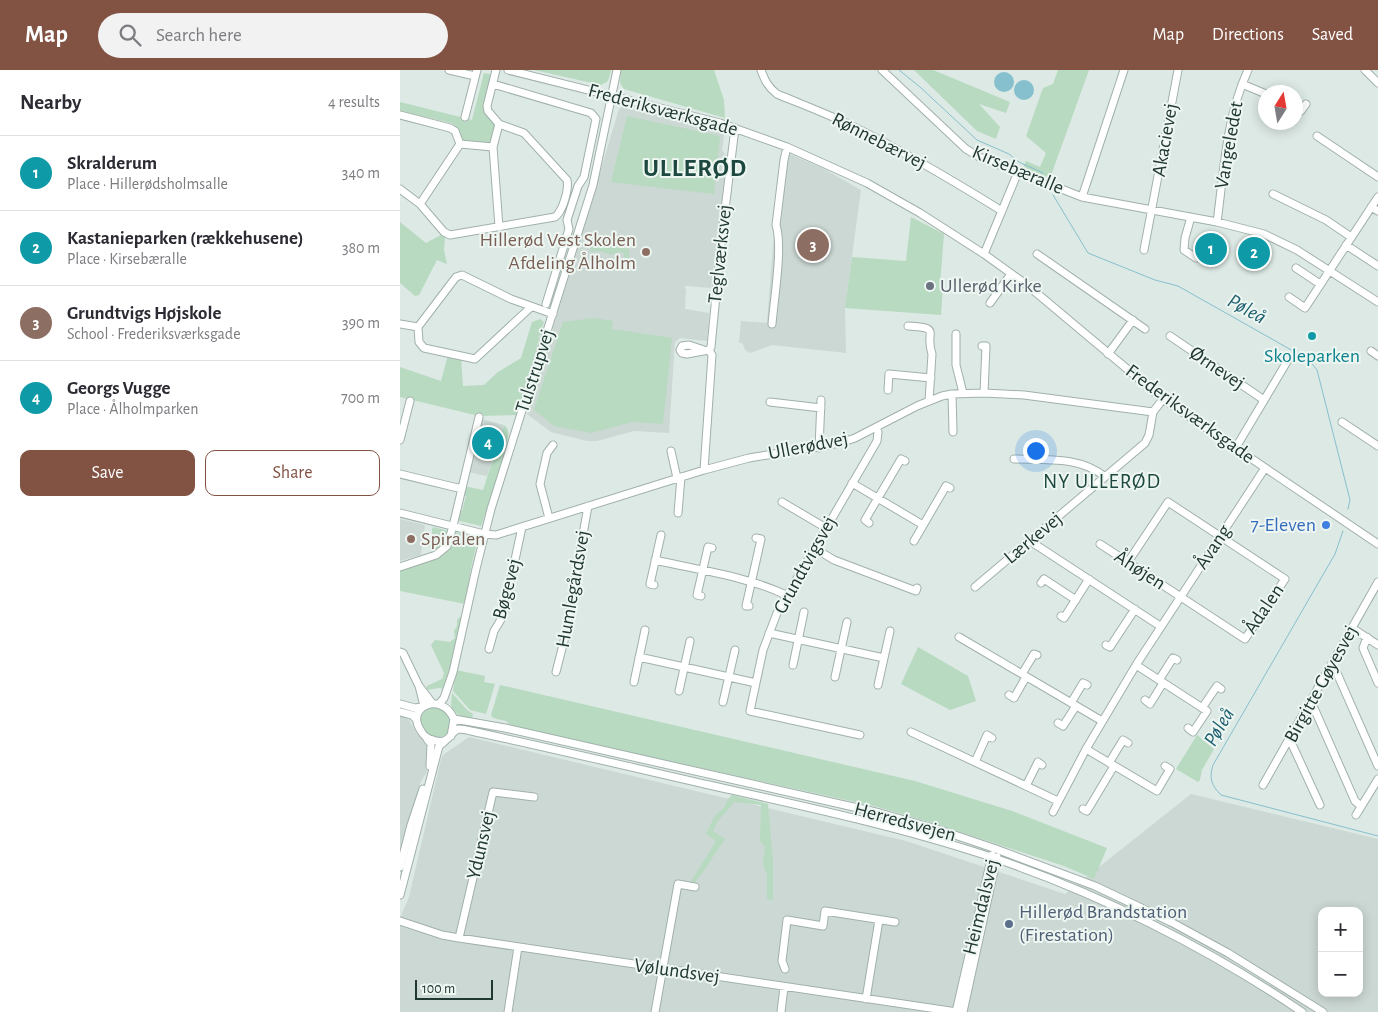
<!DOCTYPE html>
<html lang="en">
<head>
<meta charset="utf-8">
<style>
  body { margin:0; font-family:"Alegreya Sans",sans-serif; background:#f2f2f3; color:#2b2b33 }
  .controls { position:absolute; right:15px; bottom:15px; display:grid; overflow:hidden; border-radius:10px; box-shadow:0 2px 12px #0003 }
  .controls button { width:45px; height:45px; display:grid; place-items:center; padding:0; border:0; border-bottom:1px solid #e1e1e2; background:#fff; color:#2b2b33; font:25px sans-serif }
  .compass { position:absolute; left:858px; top:15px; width:45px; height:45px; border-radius:50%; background:#fff; box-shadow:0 2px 12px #0003; rotate:11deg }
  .scale { position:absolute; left:15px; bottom:12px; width:78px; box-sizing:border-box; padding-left:5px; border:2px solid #203732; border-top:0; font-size:14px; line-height:18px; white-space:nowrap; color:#203732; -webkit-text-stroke:4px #eef6f2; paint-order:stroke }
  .you { position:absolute; left:635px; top:380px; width:18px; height:18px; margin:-12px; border:4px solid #fff; border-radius:50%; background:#1a73e8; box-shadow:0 0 0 8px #1a73e833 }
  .badge { display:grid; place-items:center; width:32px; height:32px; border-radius:50%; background:#825243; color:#fff; font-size:16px; font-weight:700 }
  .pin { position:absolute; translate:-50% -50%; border:2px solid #fff; box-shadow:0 1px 5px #0006 }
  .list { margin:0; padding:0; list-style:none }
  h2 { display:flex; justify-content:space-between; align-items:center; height:65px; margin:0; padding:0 20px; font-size:21px }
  h2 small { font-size:16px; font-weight:400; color:#7c7c81 }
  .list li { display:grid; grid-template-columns:32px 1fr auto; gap:15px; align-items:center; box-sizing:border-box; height:75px; padding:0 20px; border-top:1px solid #e1e1e2 }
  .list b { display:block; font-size:19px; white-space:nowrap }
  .list p { margin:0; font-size:16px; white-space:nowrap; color:#7c7c81 }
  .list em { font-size:16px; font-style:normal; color:#7c7c81 }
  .actions { display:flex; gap:10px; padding:15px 20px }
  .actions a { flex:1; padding:11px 0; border:1px solid #825243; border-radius:10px; text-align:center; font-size:18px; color:#825243 }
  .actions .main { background:#825243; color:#fff }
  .icon { flex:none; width:28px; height:28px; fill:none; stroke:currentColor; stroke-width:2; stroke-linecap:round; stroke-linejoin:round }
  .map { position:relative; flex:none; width:978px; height:942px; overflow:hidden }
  header { display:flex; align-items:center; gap:30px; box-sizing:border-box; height:70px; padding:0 25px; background:#825243; color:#fff }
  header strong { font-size:24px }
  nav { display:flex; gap:28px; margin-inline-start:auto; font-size:18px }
  .search { width:350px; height:45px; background:#f2f2f3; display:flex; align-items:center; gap:12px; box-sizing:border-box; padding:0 18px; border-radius:28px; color:#7c7c81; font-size:19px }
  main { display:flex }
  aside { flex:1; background:#fff }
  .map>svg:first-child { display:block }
  .built { fill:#ccd8d3; fill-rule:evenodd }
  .green { fill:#b7dac1 }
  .water { fill:#86bfcd }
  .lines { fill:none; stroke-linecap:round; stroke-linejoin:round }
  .stream { stroke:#86bfcd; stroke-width:1 }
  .minor-casing { stroke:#a1b0ab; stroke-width:9 }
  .minor { stroke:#fff; stroke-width:7 }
  .education-dot { fill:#8d6e63; stroke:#eef6f2; stroke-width:2 }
  .worship-dot { fill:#6b7280; stroke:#eef6f2; stroke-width:2 }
  .culture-dot { fill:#0f9aa8; stroke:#eef6f2; stroke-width:2 }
  .shop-dot { fill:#3f7fe0; stroke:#eef6f2; stroke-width:2 }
  .service-dot { fill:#5c6f8a; stroke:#eef6f2; stroke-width:2 }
  .labels { text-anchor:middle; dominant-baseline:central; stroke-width:4; stroke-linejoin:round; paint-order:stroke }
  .street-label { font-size:20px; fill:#203732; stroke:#eef6f2 }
  .education-label { font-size:20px; fill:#785e54; stroke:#eef6f2; text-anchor:end }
  .worship-label { font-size:20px; fill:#5b616d; stroke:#eef6f2; text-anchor:start }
  .culture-label { font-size:20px; fill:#0d838f; stroke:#eef6f2 }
  .shop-label { font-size:20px; fill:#366cbe; stroke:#eef6f2; text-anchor:end }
  .service-label { font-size:20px; fill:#4e5e75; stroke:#eef6f2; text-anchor:start }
  .water-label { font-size:21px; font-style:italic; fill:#1d5f70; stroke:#eef6f2 }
  .neighbourhood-label { font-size:21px; letter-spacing:1px; fill:#1d483f; stroke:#eef6f2 }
  .district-label { font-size:25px; font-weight:bold; letter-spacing:1px; fill:#1d483f; stroke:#eef6f2 }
</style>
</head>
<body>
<header>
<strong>Map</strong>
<div class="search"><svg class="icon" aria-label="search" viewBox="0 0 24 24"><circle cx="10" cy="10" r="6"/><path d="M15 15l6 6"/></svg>Search here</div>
<nav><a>Map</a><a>Directions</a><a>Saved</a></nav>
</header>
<main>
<aside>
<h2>Nearby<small>4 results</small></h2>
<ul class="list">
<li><span class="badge" style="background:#0f9aa8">1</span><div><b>Skralderum</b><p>Place · Hillerødsholmsalle</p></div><em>340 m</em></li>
<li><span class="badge" style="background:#0f9aa8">2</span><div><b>Kastanieparken (rækkehusene)</b><p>Place · Kirsebæralle</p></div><em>380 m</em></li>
<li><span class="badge" style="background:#8d6e63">3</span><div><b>Grundtvigs Højskole</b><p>School · Frederiksværksgade</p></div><em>390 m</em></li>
<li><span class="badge" style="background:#0f9aa8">4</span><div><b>Georgs Vugge</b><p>Place · Ålholmparken</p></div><em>700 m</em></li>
</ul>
<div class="actions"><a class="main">Save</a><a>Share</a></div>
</aside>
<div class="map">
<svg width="978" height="942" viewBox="0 0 978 942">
  <rect width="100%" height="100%" fill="#dde9e4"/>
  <path class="built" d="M224,36L325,60L322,80L327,87L311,218L286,216L284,218L286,219L285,239L309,243L307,271L280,268L275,272L269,363L234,361L197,371H187L151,362L127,344L219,39Z
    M383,81L422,98L461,120L445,238L446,283L372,275L350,283L345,280L343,274L339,272L341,251L367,253L374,163Z
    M81,349L104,355L87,406L68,402Z
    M0,449L25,455L21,485L0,491Z
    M0,645L8,648L17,664L26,672L28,693L27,702L21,711L18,720V729L0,780Z
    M69,667L506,771L665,824L791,724L978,769V942H0V848L9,827L41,689L43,685ZM922,841H959V923H922Z"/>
  <path class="green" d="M134,0H211L208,11L201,15Z
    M221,0H314L324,30L325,48L224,19L220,13Z
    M514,0H533L610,32L606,43L579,34L600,57L596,69L577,61Z
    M658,0H689L650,108L623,98L626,91L640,97L646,83L626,66L643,18L653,14Z
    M84,3L93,5L84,38L95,56L92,75L62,70L56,56L51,53L0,41V32L72,50Z
    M227,46L320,66L314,124L211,112Z
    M511,147L544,164L540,214L543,216L541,245L445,238L452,187L506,191Z
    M0,152L26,173L41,165L45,166L44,180L47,194L37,190L19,225L15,226L0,213Z
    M193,174L229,179V188L224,187V183L218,182L212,185L200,181L190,182L191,176Z
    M193,248L213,251L212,259L272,268L263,354L232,352L191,363L154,356L134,340L163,252Z
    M140,249L144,252L117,345L79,346L0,327V297L41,311L48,285L61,288L63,316L84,315L98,302L121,288L132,252Z
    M104,355C113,362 106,373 103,382L105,383C100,408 89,432 81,456L56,450L58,441H62L66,426L62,425L64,416L83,420Z
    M33,457L49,461C45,470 43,481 31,481L28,473L33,474L34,468L32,467V459Z
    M54,462L78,468L71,498L65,534L0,521V500L41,486L50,478Z
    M62,545L45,619L39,618L26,620L27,616L42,609L44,603L31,575L35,570L50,572L55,568L54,561L57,556V550Z
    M518,577L568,606L576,631L550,640L501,614Z
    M56,600L85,606L84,612L95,614L86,644L70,640L53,621Z
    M100,615L515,711L612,741L707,778L694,809L664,796L542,756L478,737L119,658L109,654L106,651L93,648L91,645Z
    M52,623L67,640L73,644L72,649C61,648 57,645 51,636Z
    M30,637C39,637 51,642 51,653C51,657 49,662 48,665C33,672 20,661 20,646L23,641Z
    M797,665L814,679L802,700L800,710L798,712L776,699Z
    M332,725L368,734L373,792V830L367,829V802L365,801L363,792L365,777L360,771L361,735L334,732C326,744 318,747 313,761L325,769L303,802L293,814L290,813L316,771L306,764L314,747L325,736L328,729Z"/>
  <path class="water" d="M594 12a10 10 0 1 1 20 0a10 10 0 1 1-20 0Z
    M614 20a10 10 0 1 1 20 0a10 10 0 1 1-20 0Z"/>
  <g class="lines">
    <path class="stream" d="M499,0L520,17L577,70L609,84L619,92L643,103
      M653,125L688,183L755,210L778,216L909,290L917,300L950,430L948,439
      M943,461L935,484L813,695C809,708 811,715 821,725L978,766"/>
    <defs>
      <path id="minor" d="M49,0L75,6
        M108,0L320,53L387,77L467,113L520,143L584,184L627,215L763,329L978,474
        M361,0C365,11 368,17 377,24C401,34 425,43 448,54C502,80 552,110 602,141
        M482,0L566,79L579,87L682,127L817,152L864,164L897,180L978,232
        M965,0L978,13
        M93,14L191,43L196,49L184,107L178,116L167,150L169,159L146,234
        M842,14L866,24
        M896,38L901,41L906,34
        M0,45L50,58L55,61L60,74L93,77
        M65,47L77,0
        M917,66L978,107
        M0,119L20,134L44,162L50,165L155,147C163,141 169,119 167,110L124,63L99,54L88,41L87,36L96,0
        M873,124L926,150L951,167
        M682,127L724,0
        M20,134L60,74
        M971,137L978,141
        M791,147L785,168L784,180L796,188
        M817,152C824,101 826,48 848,0
        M99,157L93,77L99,54
        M946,175L978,196
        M744,180L778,0
        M584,184L618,102
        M637,184L745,259
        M896,198L920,214
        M889,227L905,238L978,127
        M590,233L611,204
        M131,237L75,289L24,278L19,272L18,257L56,207L62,205L111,229L153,244
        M0,254L18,257
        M372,254C374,229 383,177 376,155L384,90L387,77
        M508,256C543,258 524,261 532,284L529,331
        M556,264V295L563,323
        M770,266L864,330
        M582,276H586L584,323
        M304,280L289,275L282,276L280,280L282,283L287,284L309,280L311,277L322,164L335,58
        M971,281L978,286
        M708,284L733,250
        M488,320L489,304L531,308
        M552,324L553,362
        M370,332L421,338
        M942,352L978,376
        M0,370L10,331
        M419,378L421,330
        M835,379L888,290
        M271,381L277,408
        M614,389C644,390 681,386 705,407
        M304,400L312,285L309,280
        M0,404L62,419
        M452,413L523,455
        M382,432L426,458
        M0,443L84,464L96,465L304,400L349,388L440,373L455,368L517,336L542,326L552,324L584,323L624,325L753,342
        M278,443L281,407
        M149,448L140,414L147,383L153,375
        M469,453L465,450L501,389L505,391
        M514,471L546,416L550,418
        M630,471L760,556
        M700,474L845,569L885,509L768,432L728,492
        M414,478L434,490L516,521L517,518
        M255,490C298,500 346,506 386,525
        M0,497L36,485L47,476L53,456L79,347
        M641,513L644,509L676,530
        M254,515L250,514L261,465
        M575,517L745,373L749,365L753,342L763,329
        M301,526L297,525L308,477L312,478
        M349,536H346L361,469L356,468
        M661,546L664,548L689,509
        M952,558L978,575
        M369,563L484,588
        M559,567L702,651
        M967,567L963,578L978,613
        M706,575L710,577L735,539
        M89,579L94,561L103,546L122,457
        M0,582L3,583L19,616L32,633
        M239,587L356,613
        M393,595L404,542
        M736,595L807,641L793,662L788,658
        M931,597L936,601L978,696
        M156,602L165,567L188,436
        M622,604L634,584L637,585
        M435,607L447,552
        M759,610L773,588L777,590
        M234,612L245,560
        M478,615L490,561
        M19,616L24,636
        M279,621L290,571
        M609,625L614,628L626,607
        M745,630L750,634L763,613
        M323,632L335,580
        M671,633L683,613L687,615
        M0,634L15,638L22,637
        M39,634L44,628L53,602L76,499L91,439L193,115L217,0
        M909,634L914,638L955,731L961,736
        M802,638L817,616L821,619
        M0,642L12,645L16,649
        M54,649L105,658L480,743L543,761L596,779L695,816L771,852L828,883L923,942
        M658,653L663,656L676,636
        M511,662L658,731
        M460,665L350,641L363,580L377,543L477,371L478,362L476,358
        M51,666L54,649C42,621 4,636 21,661C23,665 28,669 33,670C51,676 49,661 59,659C63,659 67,660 71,661C151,678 230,697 309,715C403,736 497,756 588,786C697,822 808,878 902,942
        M27,669L31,674L30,696
        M890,670L920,735
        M686,679L757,721L770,699L765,696
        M575,692L587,665L592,668
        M709,693L723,670L728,673
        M863,715L978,512
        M626,716L638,692L642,695
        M683,739L687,741L714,696
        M653,742L686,679L736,595L865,398
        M956,745L978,709
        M0,797L11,755L23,719
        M0,825L39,676L45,671
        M0,851L42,865L59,868L557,942
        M59,868L93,722L134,727
        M385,899L382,891L387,850L423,856L425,841L495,852
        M466,929L479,850
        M108,942L118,877
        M255,942L278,814L295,817
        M381,942L384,917
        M556,942L592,785
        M563,942L597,787"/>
    </defs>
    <use href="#minor" class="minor-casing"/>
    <use href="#minor" class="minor"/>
  </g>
  <g class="education-dot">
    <circle cx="246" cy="182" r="5"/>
    <circle cx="11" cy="469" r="5"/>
  </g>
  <circle class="worship-dot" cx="530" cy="216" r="5"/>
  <circle class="culture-dot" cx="912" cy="266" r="5"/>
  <circle class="shop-dot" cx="926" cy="455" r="5"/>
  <circle class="service-dot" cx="609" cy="854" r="5"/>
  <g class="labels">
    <g class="street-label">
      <text transform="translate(263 40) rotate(15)">Frederiksværksgade</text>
      <text transform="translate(765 70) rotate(-80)">Akacievej</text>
      <text transform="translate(479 71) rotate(27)">Rønnebærvej</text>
      <text transform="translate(829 75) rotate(-80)">Vangeledet</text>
      <text transform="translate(618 100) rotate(23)">Kirsebæralle</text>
      <text transform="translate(320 184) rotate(-84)">Teglværksvej</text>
      <text transform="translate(817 298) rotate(34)">Ørnevej</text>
      <text transform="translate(135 301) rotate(-72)">Tulstrupvej</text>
      <text transform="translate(790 344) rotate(36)">Frederiksværksgade</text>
      <text transform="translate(408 376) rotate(-11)">Ullerødvej</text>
      <text transform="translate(633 468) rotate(-40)">Lærkevej</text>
      <text transform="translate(813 477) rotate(-56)">Åvang</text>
      <text transform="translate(405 495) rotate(-61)">Grundtvigsvej</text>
      <text transform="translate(740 500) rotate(33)">Åhøjen</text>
      <text transform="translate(107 519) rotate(-75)">Bøgevej</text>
      <text transform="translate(173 519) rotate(-80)">Humlegårdsvej</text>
      <text transform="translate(864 539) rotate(-56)">Ådalen</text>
      <text transform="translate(921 614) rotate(-61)">Birgitte Gøyesvej</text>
      <text transform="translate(505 752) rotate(15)">Herredsvejen</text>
      <text transform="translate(81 775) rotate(-77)">Ydunsvej</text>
      <text transform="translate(581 837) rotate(-76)">Heimdalsvej</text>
      <text transform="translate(277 901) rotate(8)">Vølundsvej</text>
    </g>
    <g class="education-label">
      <text x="236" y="170">Hillerød Vest Skolen<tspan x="236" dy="23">Afdeling Ålholm</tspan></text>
      <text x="21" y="469" text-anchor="start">Spiralen</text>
    </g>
    <g class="worship-label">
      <text x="540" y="216">Ullerød Kirke</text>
    </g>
    <g class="culture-label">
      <text x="912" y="286">Skoleparken</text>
    </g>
    <g class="shop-label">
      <text x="916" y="455">7-Eleven</text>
    </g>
    <g class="service-label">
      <text x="619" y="842">Hillerød Brandstation<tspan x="619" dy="23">(Firestation)</tspan></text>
    </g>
    <g class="water-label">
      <text transform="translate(847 239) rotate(29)">Pøleå</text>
      <text transform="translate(819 657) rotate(-60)">Pøleå</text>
    </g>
    <g class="neighbourhood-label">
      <text x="702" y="411">NY ULLERØD</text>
    </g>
    <g class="district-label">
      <text x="295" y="98">ULLERØD</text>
    </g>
  </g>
</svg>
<div class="controls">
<button>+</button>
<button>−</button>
</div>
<svg class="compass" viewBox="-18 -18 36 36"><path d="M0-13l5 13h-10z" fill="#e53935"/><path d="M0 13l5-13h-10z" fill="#7c7c81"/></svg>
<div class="scale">100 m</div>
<div class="you"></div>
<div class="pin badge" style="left:811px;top:179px;background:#0f9aa8">1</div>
<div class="pin badge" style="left:854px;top:183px;background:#0f9aa8">2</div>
<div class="pin badge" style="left:413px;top:175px;background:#8d6e63">3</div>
<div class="pin badge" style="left:88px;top:373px;background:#0f9aa8">4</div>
</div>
</main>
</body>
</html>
